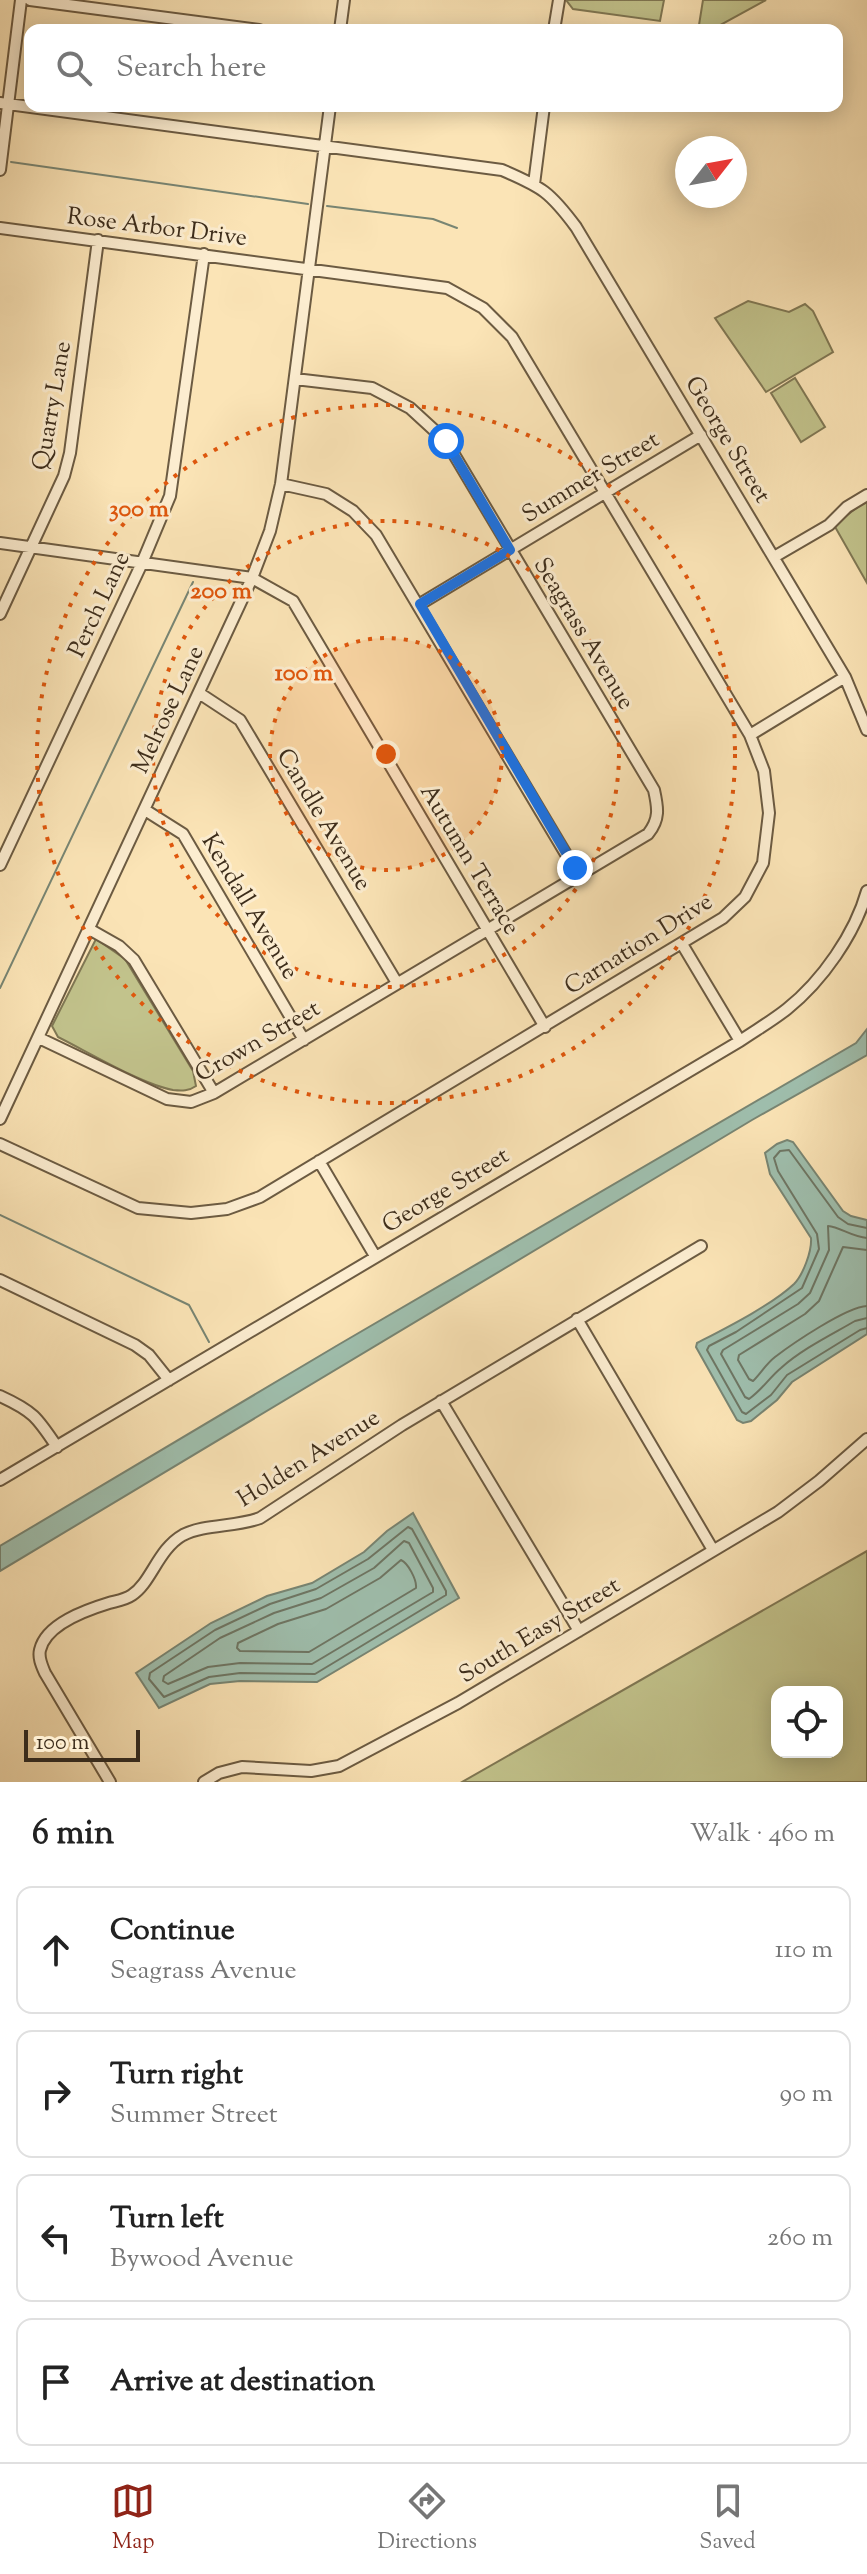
<!DOCTYPE html>
<html lang="en">
<head>
<meta charset="utf-8">
<style>
  body { margin:0; font-family:"Sorts Mill Goudy",serif; background:#f6f6f6; color:#222 }
  .controls { position:absolute; right:24px; bottom:24px; display:grid; overflow:hidden; border-radius:16px; box-shadow:0 4px 20px #0003 }
  .controls button { width:72px; height:72px; display:grid; place-items:center; padding:0; border:0; border-bottom:2px solid #e0e0e0; background:#fff; color:#222; font:40px sans-serif }
  .compass { position:absolute; left:675px; top:136px; width:72px; height:72px; border-radius:50%; background:#fff; box-shadow:0 4px 20px #0003; rotate:59deg }
  .scale { position:absolute; left:24px; bottom:20px; width:116px; box-sizing:border-box; padding-left:8px; border:4px solid #3d2d1b; border-top:0; font-size:22px; line-height:28px; white-space:nowrap; color:#3d2d1b; -webkit-text-stroke:6px #fcedd0; paint-order:stroke }
  .stop { position:absolute; width:24px; height:24px; margin:-18px; border:6px solid #1a73e8; border-radius:50%; background:#fff }
  .stop.end { background:#1a73e8; border-color:#fff; box-shadow:0 2px 8px #0008 }
  .list { margin:0; padding:0; list-style:none }
  h2 { display:flex; justify-content:space-between; align-items:center; height:104px; margin:0; padding:0 32px; font-size:34px }
  h2 small { font-size:26px; font-weight:400; color:#767676 }
  .list li { display:grid; grid-template-columns:52px 1fr auto; gap:24px; align-items:center; box-sizing:border-box; height:128px; margin:0 16px 16px; padding:0 16px; border:2px solid #e0e0e0; border-radius:16px }
  .list b { display:block; font-size:30px; white-space:nowrap }
  .list p { margin:0; font-size:26px; white-space:nowrap; color:#767676 }
  .list em { font-size:26px; font-style:normal; color:#767676 }
  .icon { flex:none; width:44px; height:44px; fill:none; stroke:currentColor; stroke-width:2; stroke-linecap:round; stroke-linejoin:round }
  .map { position:relative; flex:none; width:867px; height:1782px; overflow:hidden }
  .search { position:absolute; background:#fff; box-shadow:0 4px 20px #0003; left:24px; right:24px; top:24px; height:88px; display:flex; align-items:center; gap:20px; box-sizing:border-box; padding:0 28px; border-radius:16px; color:#767676; font-size:30px }
  .sheet { height:680px; background:#fff }
  nav { display:flex; justify-content:space-around; align-items:center; box-sizing:border-box; height:112px; border-top:2px solid #e0e0e0; background:#fff; font-size:22px; color:#767676 }
  nav a { display:grid; justify-items:center; gap:4px }
  nav .on { color:#8f2418 }
  .map>svg:first-child { display:block }
  .green { fill:#c2c38c; stroke:#807854; stroke-width:2; fill-rule:evenodd }
  .water { fill:#9fbfae; stroke:#788573; stroke-width:2 }
  .lines { fill:none; stroke-linecap:round; stroke-linejoin:round }
  .shore { stroke:#6e7664; stroke-width:2 }
  .stream { stroke:#788573; stroke-width:2 }
  .minor-casing { stroke:#6c5b42; stroke-width:14 }
  .minor { stroke:#fcedd0; stroke-width:10 }
  .route { stroke:#1a73e8; stroke-width:10 }
  .ring { fill:none; stroke:#df570d; stroke-width:4; stroke-dasharray:4 8 }
  .labels { text-anchor:middle; dominant-baseline:central; stroke-width:6; stroke-linejoin:round; paint-order:stroke }
  .street-label { font-size:24px; fill:#3d2d1b; stroke:#fcedd0 }
  .centre { fill:#df570d; stroke:#fcedd0; stroke-width:4 }
  .ring-label { font-size:24px; text-anchor:middle; font-weight:bold; fill:#df570d; stroke:#fcedd0; stroke-width:6; stroke-linejoin:round; paint-order:stroke }
</style>
</head>
<body>
<div class="map">
<svg width="867" height="1782" viewBox="0 0 867 1782">
  <rect width="100%" height="100%" fill="#fbe4b6"/>
  <filter id="stains"><feTurbulence type="fractalNoise" baseFrequency=".0025" numOctaves="4"/><feColorMatrix values="0 0 0 0 .2 0 0 0 0 .09 0 0 0 0 .02 0 0 0 .5 -.17"/></filter>
  <radialGradient id="worn" r=".72"><stop offset=".6" stop-color="#630" stop-opacity="0"/><stop offset="1" stop-color="#630" stop-opacity=".3"/></radialGradient>
  <path class="green" d="M566,0H664L660,21L573,9Z
    M703,0H766L715,28L699,25Z
    M748,301L789,312L805,304L813,311L833,352L766,392L715,318Z
    M795,378L825,427L801,442L771,393Z
    M867,500V583L834,525Z
    M96,939L125,959L193,1071L196,1086C189,1091 182,1091 173,1090C141,1084 88,1052 58,1037L52,1026Z
    M867,1551V1782H462ZM777,1692H837V1752H777Z"/>
  <path class="water" d="M867,1029V1055L752,1120L0,1571V1546L338,1345L856,1043Z
    M787,1140L793,1142L843,1211L851,1216L867,1220V1334L792,1382L777,1400L751,1421L743,1423L737,1420L696,1347L697,1343C724,1329 772,1305 794,1284C803,1275 812,1251 811,1238L770,1174L765,1153L777,1144Z
    M413,1513L459,1598L317,1682L240,1681L210,1684L159,1708L136,1673L211,1623L267,1596L312,1583L364,1552L387,1531Z"/>
  <g class="lines">
    <path class="shore" d="M867,1228L848,1224L838,1217L789,1150L780,1151L774,1158L778,1171L817,1234L819,1249L802,1288L736,1332L709,1346L707,1350L742,1412L746,1414L771,1395L787,1375L860,1330L867,1328
      M867,1238C852,1237 840,1227 828,1226L829,1250L810,1293L798,1304L723,1350L721,1354L745,1397L749,1399C762,1390 769,1378 781,1368C802,1349 831,1335 855,1321L867,1318
      M867,1250L843,1247L819,1301L805,1314L739,1355L738,1360L749,1379L753,1381C761,1373 766,1364 775,1357C792,1344 846,1307 867,1306
      M408,1527L412,1529L446,1591V1595L315,1674L240,1673L209,1677L164,1697L149,1679L150,1673L215,1630L270,1604L316,1589L368,1559Z
      M404,1541L409,1543L433,1588V1592L312,1664L240,1663L208,1667L168,1684L163,1681L164,1676L220,1638L274,1613L321,1598L374,1568Z
      M401,1560C408,1563 417,1580 416,1588L309,1652L240,1651L237,1648L238,1643L278,1624L326,1609L380,1578Z"/>
    <path class="stream" d="M11,162L308,204
      M327,206L433,219L457,228
      M0,988L193,582
      M0,1215L189,1305L209,1342"/>
    <defs>
      <path id="minor" d="M30,0L259,30
        M340,30L344,0
        M554,30L559,0
        M0,103L502,170C542,187 550,192 576,227L845,677L867,730
        M0,170L21,0
        M534,184L544,106
        M0,228L447,288L483,308L512,337L750,735L764,771L769,813L763,863L745,897L723,918L260,1197L227,1209L191,1213L138,1208L0,1144
        M281,484L326,494L353,511L376,535L579,876
        M0,543L252,578L293,601L545,1027
        M774,557L829,525L847,507L867,495
        M420,604L701,435
        M0,614L64,476L70,453L98,240
        M199,693L240,720L397,983
        M750,735L845,677
        M145,810L183,834L304,1040
        M0,865L142,563L170,496L204,254
        M89,929L119,946L134,960L214,1093
        M682,944L740,1041
        M39,1038L167,1099L191,1102L214,1093L648,834C660,819 658,808 654,790L446,441L410,408L372,388L295,379
        M0,1119L252,578L270,531L281,484L330,106
        M319,1161L375,1256
        M0,1280L135,1345L149,1355L169,1380
        M577,1319L713,1550
        M0,1396C33,1411 37,1417 57,1447
        M441,1401L579,1631
        M0,1480L740,1041C756,1030 772,1021 787,1009C822,981 855,934 867,891
        M110,1782L45,1673C42,1666 38,1658 40,1650C46,1624 86,1610 109,1603C116,1601 125,1600 132,1595C151,1583 158,1549 183,1535C204,1524 237,1527 260,1518L402,1425L701,1246
        M204,1782L219,1773L242,1767L311,1771L339,1766L458,1703L778,1512L819,1481L867,1439"/>
    </defs>
    <use href="#minor" class="minor-casing"/>
    <use href="#minor" class="minor"/>
  </g>
  <g class="lines">
    <path class="route" d="M446,441L510,550L420,604L575,868"/>
  </g>
  <circle cx="386" cy="754" r="116" fill="#df570d" fill-opacity=".12"/>
  <g class="ring">
    <circle cx="386" cy="754" r="116"/>
    <circle cx="386" cy="754" r="233"/>
    <circle cx="386" cy="754" r="349"/>
  </g>
  <g class="labels">
    <g class="street-label">
      <text transform="translate(157 228) rotate(7)">Rose Arbor Drive</text>
      <text transform="translate(53 406) rotate(-80)">Quarry Lane</text>
      <text transform="translate(727 440) rotate(59)">George Street</text>
      <text transform="translate(591 478) rotate(-31)">Summer Street</text>
      <text transform="translate(100 605) rotate(-65)">Perch Lane</text>
      <text transform="translate(583 634) rotate(59)">Seagrass Avenue</text>
      <text transform="translate(169 710) rotate(-65)">Melrose Lane</text>
      <text transform="translate(323 820) rotate(59)">Candle Avenue</text>
      <text transform="translate(469 860) rotate(59)">Autumn Terrace</text>
      <text transform="translate(249 907) rotate(59)">Kendall Avenue</text>
      <text transform="translate(639 945) rotate(-32)">Carnation Drive</text>
      <text transform="translate(258 1042) rotate(-30)">Crown Street</text>
      <text transform="translate(446 1191) rotate(-31)">George Street</text>
      <text transform="translate(309 1459) rotate(-32)">Holden Avenue</text>
      <text transform="translate(540 1631) rotate(-31)">South Easy Street</text>
    </g>
  </g>
  <circle cx="386" cy="754" r="12" class="centre"/>
  <g class="ring-label">
    <text x="139" y="516">300 m</text>
    <text x="221" y="598">200 m</text>
    <text x="304" y="680">100 m</text>
  </g>
  <rect width="100%" height="100%" filter="url(#stains)"/>
  <rect width="100%" height="100%" fill="url(#worn)"/>
</svg>
<div class="controls">
<button><svg class="icon" aria-label="locate" viewBox="0 0 24 24"><circle cx="12" cy="12" r="6"/><path d="M12 2v4M12 18v4M2 12h4M18 12h4"/></svg></button>
</div>
<svg class="compass" viewBox="-18 -18 36 36"><path d="M0-13l5 13h-10z" fill="#e53935"/><path d="M0 13l5-13h-10z" fill="#767676"/></svg>
<div class="scale">100 m</div>
<div class="stop" style="left:446px;top:441px"></div>
<div class="stop end" style="left:575px;top:868px"></div>
<div class="search"><svg class="icon" aria-label="search" viewBox="0 0 24 24"><circle cx="10" cy="10" r="6"/><path d="M15 15l6 6"/></svg>Search here</div>
</div>
<section class="sheet">
<h2>6 min<small>Walk · 460 m</small></h2>
<ul class="list">
<li><svg class="icon" aria-label="ahead" viewBox="0 0 24 24"><path d="M12 20V5M6 11l6-6 6 6"/></svg><div><b>Continue</b><p>Seagrass Avenue</p></div><em>110 m</em></li>
<li><svg class="icon" aria-label="right" viewBox="0 0 24 24"><path d="M7 20v-9h11M14 6l5 5-5 5"/></svg><div><b>Turn right</b><p>Summer Street</p></div><em>90 m</em></li>
<li><svg class="icon" aria-label="left" viewBox="0 0 24 24"><path d="M17 20v-9H6M10 6l-5 5 5 5"/></svg><div><b>Turn left</b><p>Bywood Avenue</p></div><em>260 m</em></li>
<li><svg class="icon" aria-label="arrive" viewBox="0 0 24 24"><path d="M6 21V4h12l-3 4 3 4H6"/></svg><div><b>Arrive at destination</b></div></li>
</ul>
</section>
<nav>
<a class="on"><svg class="icon" aria-label="map" viewBox="0 0 24 24"><path d="M3 6l6-2 6 2 6-2v14l-6 2-6-2-6 2zM9 4v14M15 6v14"/></svg>Map</a>
<a><svg class="icon" aria-label="directions" viewBox="0 0 24 24"><path d="M12 3l9 9-9 9-9-9zM9 14v-3h6M13 9l2 2-2 2"/></svg>Directions</a>
<a><svg class="icon" aria-label="saved" viewBox="0 0 24 24"><path d="M7 4h10v16l-5-4-5 4z"/></svg>Saved</a>
</nav>
</body>
</html>
